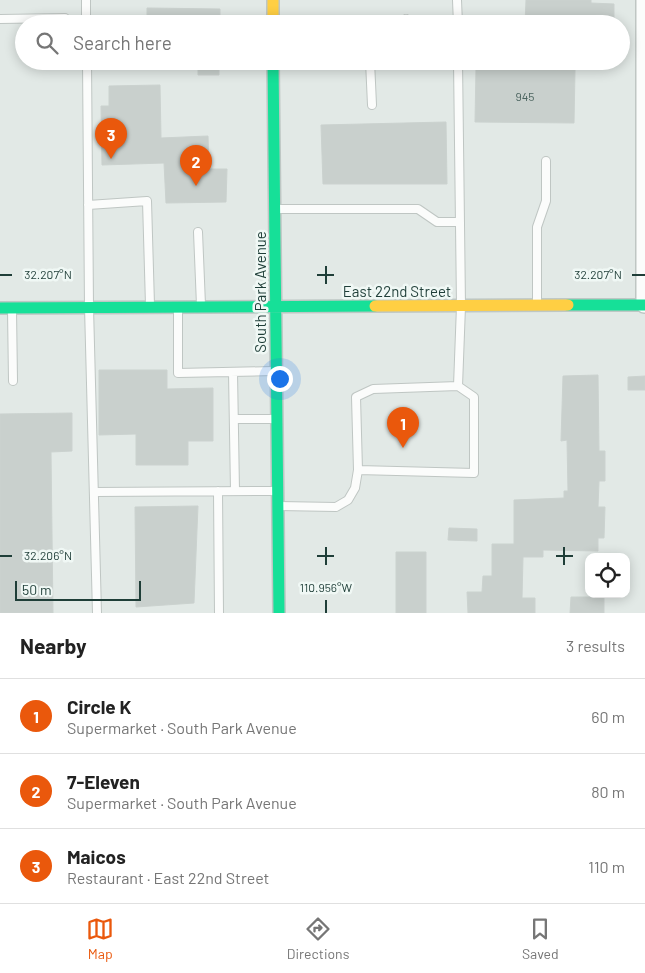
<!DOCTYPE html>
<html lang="en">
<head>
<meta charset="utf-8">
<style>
  body { margin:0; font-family:Barlow,sans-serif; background:#f2f2f2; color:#222 }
  .controls { position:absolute; right:15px; bottom:15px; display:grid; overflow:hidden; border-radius:10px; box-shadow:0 2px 12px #0003 }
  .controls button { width:45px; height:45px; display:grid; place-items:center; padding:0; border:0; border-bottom:1px solid #e0e0e0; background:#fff; color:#222; font:25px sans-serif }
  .scale { position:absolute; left:15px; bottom:12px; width:126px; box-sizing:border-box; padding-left:5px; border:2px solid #1f3e38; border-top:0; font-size:14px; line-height:18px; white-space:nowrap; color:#1f3e38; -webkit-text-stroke:4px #f0f8f5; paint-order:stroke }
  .you { position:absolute; left:279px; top:378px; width:18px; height:18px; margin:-12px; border:4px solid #fff; border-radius:50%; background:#1a73e8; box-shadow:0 0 0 8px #1a73e833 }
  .badge { display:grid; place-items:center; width:32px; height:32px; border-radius:50%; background:#ea580c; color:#fff; font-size:16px; font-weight:700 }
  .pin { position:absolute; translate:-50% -41px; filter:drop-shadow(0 1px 2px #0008) }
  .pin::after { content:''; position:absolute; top:26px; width:18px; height:15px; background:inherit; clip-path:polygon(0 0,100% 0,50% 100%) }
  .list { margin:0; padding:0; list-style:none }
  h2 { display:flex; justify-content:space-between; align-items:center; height:65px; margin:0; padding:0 20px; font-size:21px }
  h2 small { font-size:16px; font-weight:400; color:#767676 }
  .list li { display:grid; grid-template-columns:32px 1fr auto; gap:15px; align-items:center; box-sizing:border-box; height:75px; padding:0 20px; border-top:1px solid #e0e0e0 }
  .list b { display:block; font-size:19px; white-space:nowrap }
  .list p { margin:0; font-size:16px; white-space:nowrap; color:#767676 }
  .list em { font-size:16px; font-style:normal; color:#767676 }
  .icon { flex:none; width:28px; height:28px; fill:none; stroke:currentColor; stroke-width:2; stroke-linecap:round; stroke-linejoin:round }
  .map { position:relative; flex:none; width:645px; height:613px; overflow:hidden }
  .search { position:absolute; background:#fff; box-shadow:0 2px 12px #0003; left:15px; right:15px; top:15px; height:55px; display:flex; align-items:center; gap:12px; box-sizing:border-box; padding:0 18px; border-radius:28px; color:#767676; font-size:19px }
  .sheet { height:290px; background:#fff }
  nav { display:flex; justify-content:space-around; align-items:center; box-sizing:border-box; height:70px; border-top:1px solid #e0e0e0; background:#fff; font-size:14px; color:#767676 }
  nav a { display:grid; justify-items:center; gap:2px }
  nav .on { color:#ea580c }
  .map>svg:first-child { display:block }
  .building { fill:#c9d0cd; stroke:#cbd2cf }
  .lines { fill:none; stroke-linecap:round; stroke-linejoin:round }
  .lane-casing { stroke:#bfc6c3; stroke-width:10 }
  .street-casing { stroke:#bfc6c3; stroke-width:18 }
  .fast-casing { stroke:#bec7c4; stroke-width:14 }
  .slow-casing { stroke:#bec7c4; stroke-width:14 }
  .lane { stroke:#fbfcfb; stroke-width:8 }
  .street { stroke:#fbfcfb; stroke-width:15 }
  .fast { stroke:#16e098; stroke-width:11 }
  .slow { stroke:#ffcf43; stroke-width:11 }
  .ticks { fill:none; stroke:#1f3e38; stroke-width:2 }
  .labels { text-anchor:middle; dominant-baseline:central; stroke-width:5; stroke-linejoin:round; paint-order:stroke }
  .number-label { font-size:12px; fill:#4a635e }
  .street-label { font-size:15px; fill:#1f3e38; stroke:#f0f8f5 }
  .ticks-label { font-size:12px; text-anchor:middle; fill:#1f3e38; stroke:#f0f8f5; stroke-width:5; stroke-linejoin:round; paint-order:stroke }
</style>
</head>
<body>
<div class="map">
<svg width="645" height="613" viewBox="0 0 645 613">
  <rect width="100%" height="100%" fill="#e2e9e6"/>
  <path class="building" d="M526,0H591V3L614,4V24H525Z
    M147,8L220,9V24H147Z
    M198,61H219V75H198Z
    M476,68L575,70L574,123L475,122Z
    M160,85L161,138L208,136L209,169H227L226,202L166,203L164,163L102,165L101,106H109V86Z
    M446,122L447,184H323L321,125Z
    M99,370H167V389L213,388V441H188V465H136V434L99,435Z
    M598,375L599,451H605V481H599L598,507H605L604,538H598V551L543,550V557H523L522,598H535V613H468L467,592H482L483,576H492V544H514V500L564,498V491H568L567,440L561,441L563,376Z
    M645,376V390H628V377Z
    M72,413V451L51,452L53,613H0V414Z
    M198,506L194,603L136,607L135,507Z
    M449,528L477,529V541L448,540Z
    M396,552H426V613H396Z
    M571,597H604V613H570Z"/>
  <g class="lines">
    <defs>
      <path id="lane" d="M86,0V24
        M457,0L458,24
        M0,19L65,18
        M401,24L406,19
        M87,61L89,307L97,613
        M370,61L372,105
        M88,205L147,201L150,305
        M276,209H418L437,222H460
        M198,232L201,305
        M537,303V227L546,201V161
        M178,309V373L274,371
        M12,310L13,381
        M233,372L235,491
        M234,419H276
        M358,470L474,473V397L458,386
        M218,491L219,613
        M94,492L275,491
        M279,506L336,507L348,500L355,488L358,470L356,397L373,389L458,386L461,306L458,61"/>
      <path id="street" d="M644,0V305"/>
      <path id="fast" d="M273,61L279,613
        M568,305H645
        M0,308L375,306"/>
      <path id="slow" d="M273,0V24
        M375,306L568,305"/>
    </defs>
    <use href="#lane" class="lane-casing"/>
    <use href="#street" class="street-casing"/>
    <use href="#fast" class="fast-casing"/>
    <use href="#slow" class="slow-casing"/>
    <use href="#lane" class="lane"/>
    <use href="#street" class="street"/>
    <use href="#fast" class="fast"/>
    <use href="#slow" class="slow"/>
  </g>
  <path class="ticks" d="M326,266V284M0,275H12M317,275H334M632,275H645M326,547V565M564,547V565M0,556H12M317,556H334M556,556H573M326,600V613"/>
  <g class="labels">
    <g class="number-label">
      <text x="525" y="96">945</text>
    </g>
    <g class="street-label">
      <text x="397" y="291">East 22nd Street</text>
      <text transform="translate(260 292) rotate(-90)">South Park Avenue</text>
    </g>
  </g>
  <g class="ticks-label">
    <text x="48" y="279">32.207°N</text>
    <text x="598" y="279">32.207°N</text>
    <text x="48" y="560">32.206°N</text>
    <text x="326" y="592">110.956°W</text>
  </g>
</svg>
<div class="controls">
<button><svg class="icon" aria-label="locate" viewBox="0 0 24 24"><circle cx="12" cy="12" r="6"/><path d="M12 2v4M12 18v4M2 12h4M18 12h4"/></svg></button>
</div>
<div class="scale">50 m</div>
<div class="you"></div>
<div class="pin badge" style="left:403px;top:448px">1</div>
<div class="pin badge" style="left:196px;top:186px">2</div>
<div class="pin badge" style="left:111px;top:159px">3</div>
<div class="search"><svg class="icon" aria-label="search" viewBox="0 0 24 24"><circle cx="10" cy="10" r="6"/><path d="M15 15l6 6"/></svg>Search here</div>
</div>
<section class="sheet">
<h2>Nearby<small>3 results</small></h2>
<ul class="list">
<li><span class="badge">1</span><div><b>Circle K</b><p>Supermarket · South Park Avenue</p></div><em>60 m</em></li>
<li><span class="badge">2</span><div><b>7-Eleven</b><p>Supermarket · South Park Avenue</p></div><em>80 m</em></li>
<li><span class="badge">3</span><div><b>Maicos</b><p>Restaurant · East 22nd Street</p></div><em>110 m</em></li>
</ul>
</section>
<nav>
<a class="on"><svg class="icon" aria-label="map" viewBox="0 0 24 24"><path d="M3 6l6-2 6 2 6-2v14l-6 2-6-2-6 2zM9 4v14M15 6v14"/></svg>Map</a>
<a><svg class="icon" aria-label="directions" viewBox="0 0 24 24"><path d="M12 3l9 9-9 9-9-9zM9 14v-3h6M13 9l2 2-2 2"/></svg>Directions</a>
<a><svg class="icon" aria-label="saved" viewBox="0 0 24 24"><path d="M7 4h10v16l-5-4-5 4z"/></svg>Saved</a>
</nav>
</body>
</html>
